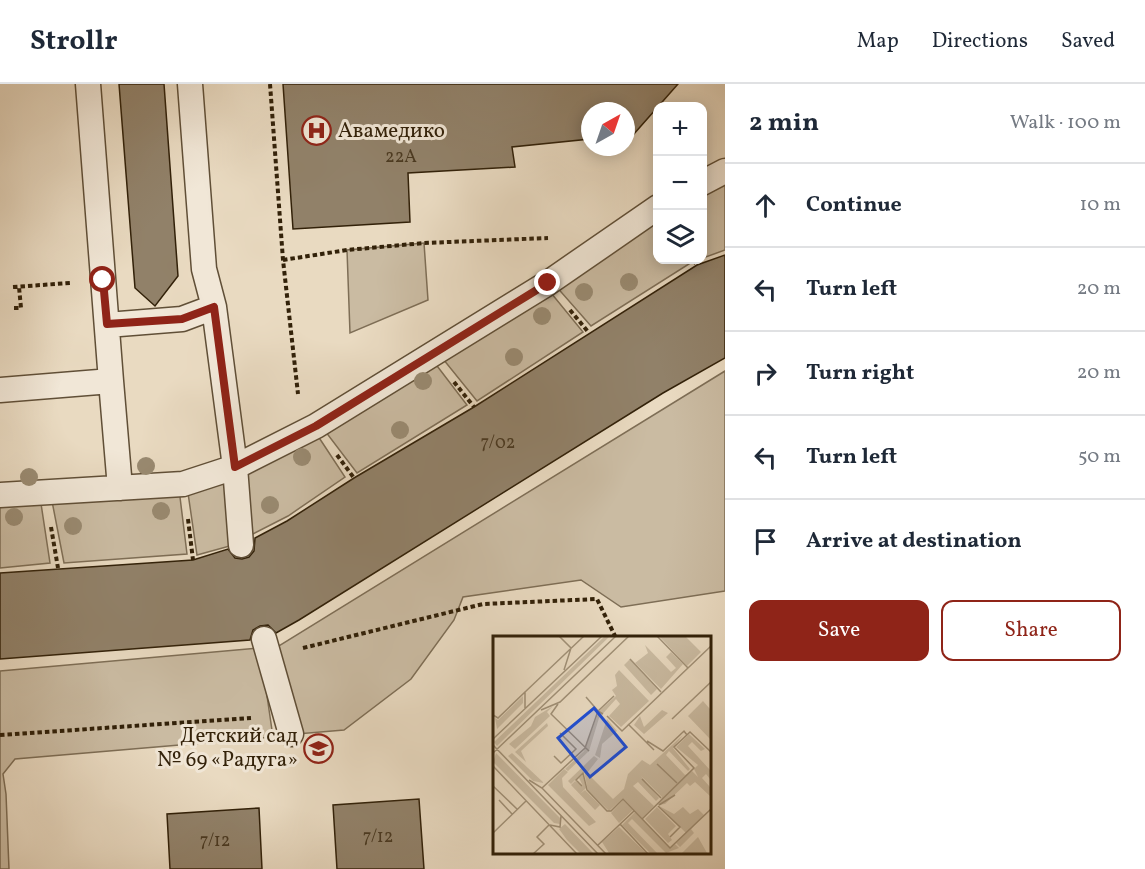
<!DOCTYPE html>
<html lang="en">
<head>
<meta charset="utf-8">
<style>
  body { margin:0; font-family:Vollkorn,serif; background:#f2f2f3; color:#1f2937 }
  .controls { position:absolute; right:18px; top:18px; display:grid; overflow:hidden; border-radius:12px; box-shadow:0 3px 15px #0003 }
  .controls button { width:54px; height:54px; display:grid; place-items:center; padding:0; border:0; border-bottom:2px solid #e0e1e3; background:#fff; color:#1f2937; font:30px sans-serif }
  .compass { position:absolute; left:581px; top:18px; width:54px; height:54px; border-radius:50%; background:#fff; box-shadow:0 3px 15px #0003; rotate:40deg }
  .stop { position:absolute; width:18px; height:18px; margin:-14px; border:4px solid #8f2418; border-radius:50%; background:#fff }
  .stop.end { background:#8f2418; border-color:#fff; box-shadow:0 2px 6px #0008 }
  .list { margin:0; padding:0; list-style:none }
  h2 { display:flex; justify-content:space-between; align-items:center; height:78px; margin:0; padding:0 24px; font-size:26px }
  h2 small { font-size:20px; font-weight:400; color:#747a83 }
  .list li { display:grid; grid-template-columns:39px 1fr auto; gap:18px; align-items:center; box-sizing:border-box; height:84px; padding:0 24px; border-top:2px solid #e0e1e3 }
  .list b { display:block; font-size:22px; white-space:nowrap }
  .list em { font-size:20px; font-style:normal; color:#747a83 }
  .actions { display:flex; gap:12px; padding:18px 24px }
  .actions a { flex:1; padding:14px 0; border:2px solid #8f2418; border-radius:12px; text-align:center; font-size:21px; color:#8f2418 }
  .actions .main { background:#8f2418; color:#fff }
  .icon { flex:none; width:33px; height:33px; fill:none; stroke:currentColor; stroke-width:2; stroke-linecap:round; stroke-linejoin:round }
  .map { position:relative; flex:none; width:725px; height:785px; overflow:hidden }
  header { display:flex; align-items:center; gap:36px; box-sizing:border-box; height:84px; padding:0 30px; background:#fff; border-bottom:2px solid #e0e1e3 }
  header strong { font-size:28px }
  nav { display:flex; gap:33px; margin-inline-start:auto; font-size:21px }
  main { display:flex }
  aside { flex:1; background:#fff }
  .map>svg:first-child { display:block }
  .green { fill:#cabba2; stroke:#7e6e56; stroke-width:1.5 }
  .building { fill:#918169; stroke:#322109; stroke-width:1.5 }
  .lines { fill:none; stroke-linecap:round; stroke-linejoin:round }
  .service-casing { stroke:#604f37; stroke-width:27 }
  .path { stroke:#322109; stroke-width:4; stroke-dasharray:4.5 3; stroke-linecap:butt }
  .service { stroke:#f1e7d7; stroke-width:24 }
  .tree { fill:#998a71 }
  .route { stroke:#8f2418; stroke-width:8 }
  .labels { text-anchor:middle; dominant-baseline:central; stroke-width:6; stroke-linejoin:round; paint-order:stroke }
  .number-label { font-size:18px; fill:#4a3921 }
  .poi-label { font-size:21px; fill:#322109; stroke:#f1e7d7; text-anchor:start }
  .inset-road { fill:none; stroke:#a09077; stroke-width:1.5 }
  .view { fill:#1d4ed8; fill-opacity:0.15; stroke:#1d4ed8; stroke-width:3 }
  .inset-edge { fill:none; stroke:#322109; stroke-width:3 }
</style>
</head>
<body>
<header>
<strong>Strollr</strong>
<nav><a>Map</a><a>Directions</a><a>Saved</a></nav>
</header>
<main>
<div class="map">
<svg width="725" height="785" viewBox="0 0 725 785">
  <rect width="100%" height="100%" fill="#e9dac1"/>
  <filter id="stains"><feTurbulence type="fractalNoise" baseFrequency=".00333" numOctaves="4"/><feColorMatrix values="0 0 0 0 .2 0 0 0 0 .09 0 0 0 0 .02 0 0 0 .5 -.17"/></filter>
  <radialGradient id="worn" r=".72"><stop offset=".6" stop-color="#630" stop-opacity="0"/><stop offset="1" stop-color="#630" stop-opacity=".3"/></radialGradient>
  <path class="green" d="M725,92V166L703,174V104Z
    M657,128L658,176H687L689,180L591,242L554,200Z
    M424,159L428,216L350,249L347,166Z
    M547,204L583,248L477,317L439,270Z
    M431,274L467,321L357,389L322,343Z
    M725,287V507L621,523L581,496L463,513L454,536L411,595L344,646L297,650L277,563Z
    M314,346L345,393L288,432L245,454L239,384Z
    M232,389L237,460L197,471L187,402Z
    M179,405L187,470L64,479L51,412Z
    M40,413L50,479L0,484V417Z
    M260,564L273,653L15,675L3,690L6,710L9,785H0V587Z"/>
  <path class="building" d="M119,0H164L178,192L155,222L135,204Z
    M283,0H678L633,51L626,52V27H590V55L512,63L515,83L408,89L410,138L293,145Z
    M725,171V274L663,309L299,536L276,549L268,541L260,542L253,546L250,556L0,575V489L193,476L228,465L235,474L242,475L249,473L254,467L255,454L287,437L354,394L474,323L697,181Z
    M419,715L424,785H337L333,721Z
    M259,724L262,785H170L167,730Z"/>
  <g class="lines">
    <defs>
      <path id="service" d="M190,0L204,185L214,223L235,383L241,461
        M702,99L725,87
        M107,241L182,235L214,223
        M111,297L120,404
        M0,306L111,297L88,0
        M0,411L183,400L235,383L316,342L548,199L658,123
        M264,555L291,650"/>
    </defs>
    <use href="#service" class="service-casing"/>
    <path class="path" d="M270,0L283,176L298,310
      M283,176L347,166L424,159L548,154
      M693,176L697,181
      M13,203L70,199
      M14,224H21L19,203
      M570,226L589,249
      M454,298L474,323
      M337,371L354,394
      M188,435L193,476
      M51,443L58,484
      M303,564L483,520L597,515L616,554
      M0,651L251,634"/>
    <use href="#service" class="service"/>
  </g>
  <g class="tree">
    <circle cx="629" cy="198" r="9"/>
    <circle cx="584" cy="208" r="9"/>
    <circle cx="542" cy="232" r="9"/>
    <circle cx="514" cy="273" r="9"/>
    <circle cx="423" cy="297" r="9"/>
    <circle cx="400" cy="346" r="9"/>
    <circle cx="302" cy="373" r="9"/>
    <circle cx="146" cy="382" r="9"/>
    <circle cx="29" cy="393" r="9"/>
    <circle cx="270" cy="421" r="9"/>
    <circle cx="161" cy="427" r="9"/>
    <circle cx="14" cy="433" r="9"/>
    <circle cx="73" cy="442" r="9"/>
  </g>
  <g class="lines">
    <path class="route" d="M103,196L107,240L182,235L214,223L235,383L316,342L548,199"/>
  </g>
  <defs>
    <symbol id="hospital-ring" viewBox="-11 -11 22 22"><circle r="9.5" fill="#f1e7d7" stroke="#8f2418" stroke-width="1.5"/><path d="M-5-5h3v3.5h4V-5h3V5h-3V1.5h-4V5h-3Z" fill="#8f2418"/></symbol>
    <symbol id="school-ring" viewBox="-11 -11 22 22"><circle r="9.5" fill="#f1e7d7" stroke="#8f2418" stroke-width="1.5"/><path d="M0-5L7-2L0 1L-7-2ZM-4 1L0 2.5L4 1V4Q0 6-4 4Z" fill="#8f2418"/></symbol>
  </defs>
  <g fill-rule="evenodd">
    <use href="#hospital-ring" x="300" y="30" width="33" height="33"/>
    <use href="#school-ring" x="302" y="648" width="33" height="33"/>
  </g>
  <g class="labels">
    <g class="number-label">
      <text x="401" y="73">22А</text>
      <text x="498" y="359">7/02</text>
      <text x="378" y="753">7/12</text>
      <text x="215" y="757">7/12</text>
    </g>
    <g class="poi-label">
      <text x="338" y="47">Авамедико</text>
      <text x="298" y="652" text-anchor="end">Детский сад<tspan x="298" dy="24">№ 69 «Радуга»</tspan></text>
    </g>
  </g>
  <g transform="translate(493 552)">
    <rect width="218" height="218" fill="#e9dac1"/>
    <path d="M112,0H117L4,110L1,106ZM166,0H192L208,16L194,30ZM152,9L178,36L183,32L173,21L178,16L190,28L168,53L142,27L155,17ZM137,23L164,53L158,59L131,29ZM126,34L156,65L128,91L116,80L127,68L123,63L106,82L96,115L75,135L72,133L91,115L106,75L123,60L119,54L124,50L122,39ZM30,60V67L4,93L2,82L5,84ZM210,65L217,73V103L195,80ZM60,70L54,76L57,80L22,113L16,108L38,90L42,81ZM169,74L175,77L151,98L141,89L147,80L151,91ZM114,83L124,95L109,108L107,122L102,119ZM54,87L55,90L28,115L33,126L22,116ZM196,98L212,113L208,115L199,106L195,110L217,134V143L213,138L209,142L217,151V160L202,146L197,150L194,147L172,168L165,169L169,161L148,140L166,162L163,165L145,146L140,150L161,170L149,182L130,162L116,175L95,155L91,135L78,148L75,145L101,120L105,123L94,137L120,163L131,153L135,138L149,124L157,129L190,99L180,112L197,133L195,135L176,115L173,119L192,139L199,135L205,141L201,133L205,129L183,111ZM3,117L67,182V188L61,187L0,126ZM19,117L51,147L40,145L15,120ZM71,133L75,136L69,142L70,151L103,186L96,190L55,149ZM90,138L93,152L87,158L92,154L107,169L102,174L78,149L82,145L90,150L86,142ZM130,164L140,174L126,187L118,177ZM166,170L181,178L190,171L197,178L205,173L211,179L198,193L201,197L187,211L183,207L193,197ZM164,171L183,190L175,198L179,204L175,207L152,183ZM142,176L177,212L182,208L186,212L173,217L139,183L135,187L164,217H157L129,189ZM72,188L100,217H87L74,204L66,193ZM126,191L153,217H116L109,206ZM205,201L214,217L188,218Z" fill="#cabba2"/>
    <path class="inset-road" d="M66,0L78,12L71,34M164,0L195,32M137,23L168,56M65,68L58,78L96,115M32,73V56L91,0M48,74L67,66L136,0M110,78L105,75L121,60M0,79L5,82L32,56M114,80L129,95L218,10M179,83L218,46M135,88L161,114M0,103L109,0M154,105L170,115L191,95L194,99M0,109L105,218M0,117L123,0M61,120L68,127L83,113L67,97M164,128L184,147M0,130L84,218M149,143L168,162M36,144L49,152L113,218M0,150L24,173M89,150L83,144L90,137L94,154L114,175H118L130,163L177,212L218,173M49,152L92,112L105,75L93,61M6,164L19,178M166,169L182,159M165,170L187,191L177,201M149,183L201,132L181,111L197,96L218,116M127,188L155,218M57,189L67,191L68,180M0,197L33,165M105,209L141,175M40,218L51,208L44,201L56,189"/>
    <path class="view" d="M101,72L133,111L97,141L65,102Z"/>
    <rect width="218" height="218" class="inset-edge"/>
  </g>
  <rect width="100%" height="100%" filter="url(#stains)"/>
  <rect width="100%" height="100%" fill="url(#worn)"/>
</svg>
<div class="controls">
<button>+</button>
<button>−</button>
<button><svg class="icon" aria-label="layers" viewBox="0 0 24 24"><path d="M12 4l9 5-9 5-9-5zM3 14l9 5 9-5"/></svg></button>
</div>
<svg class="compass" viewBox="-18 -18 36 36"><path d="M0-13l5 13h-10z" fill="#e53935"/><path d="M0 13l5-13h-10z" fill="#747a83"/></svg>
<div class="stop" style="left:103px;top:196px"></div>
<div class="stop end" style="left:548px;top:199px"></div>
</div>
<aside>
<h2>2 min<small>Walk · 100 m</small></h2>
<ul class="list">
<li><svg class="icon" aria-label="ahead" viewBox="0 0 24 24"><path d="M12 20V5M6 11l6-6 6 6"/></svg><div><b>Continue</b></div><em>10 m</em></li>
<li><svg class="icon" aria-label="left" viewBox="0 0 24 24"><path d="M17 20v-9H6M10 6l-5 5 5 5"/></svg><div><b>Turn left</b></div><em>20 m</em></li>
<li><svg class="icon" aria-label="right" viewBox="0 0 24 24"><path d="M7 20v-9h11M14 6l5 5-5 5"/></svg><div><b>Turn right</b></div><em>20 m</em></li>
<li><svg class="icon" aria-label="left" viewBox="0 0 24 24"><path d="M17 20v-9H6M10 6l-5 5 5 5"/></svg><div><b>Turn left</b></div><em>50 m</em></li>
<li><svg class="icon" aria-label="arrive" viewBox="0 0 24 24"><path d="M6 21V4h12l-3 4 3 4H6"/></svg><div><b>Arrive at destination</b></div></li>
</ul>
<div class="actions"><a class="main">Save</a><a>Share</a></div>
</aside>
</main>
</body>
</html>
